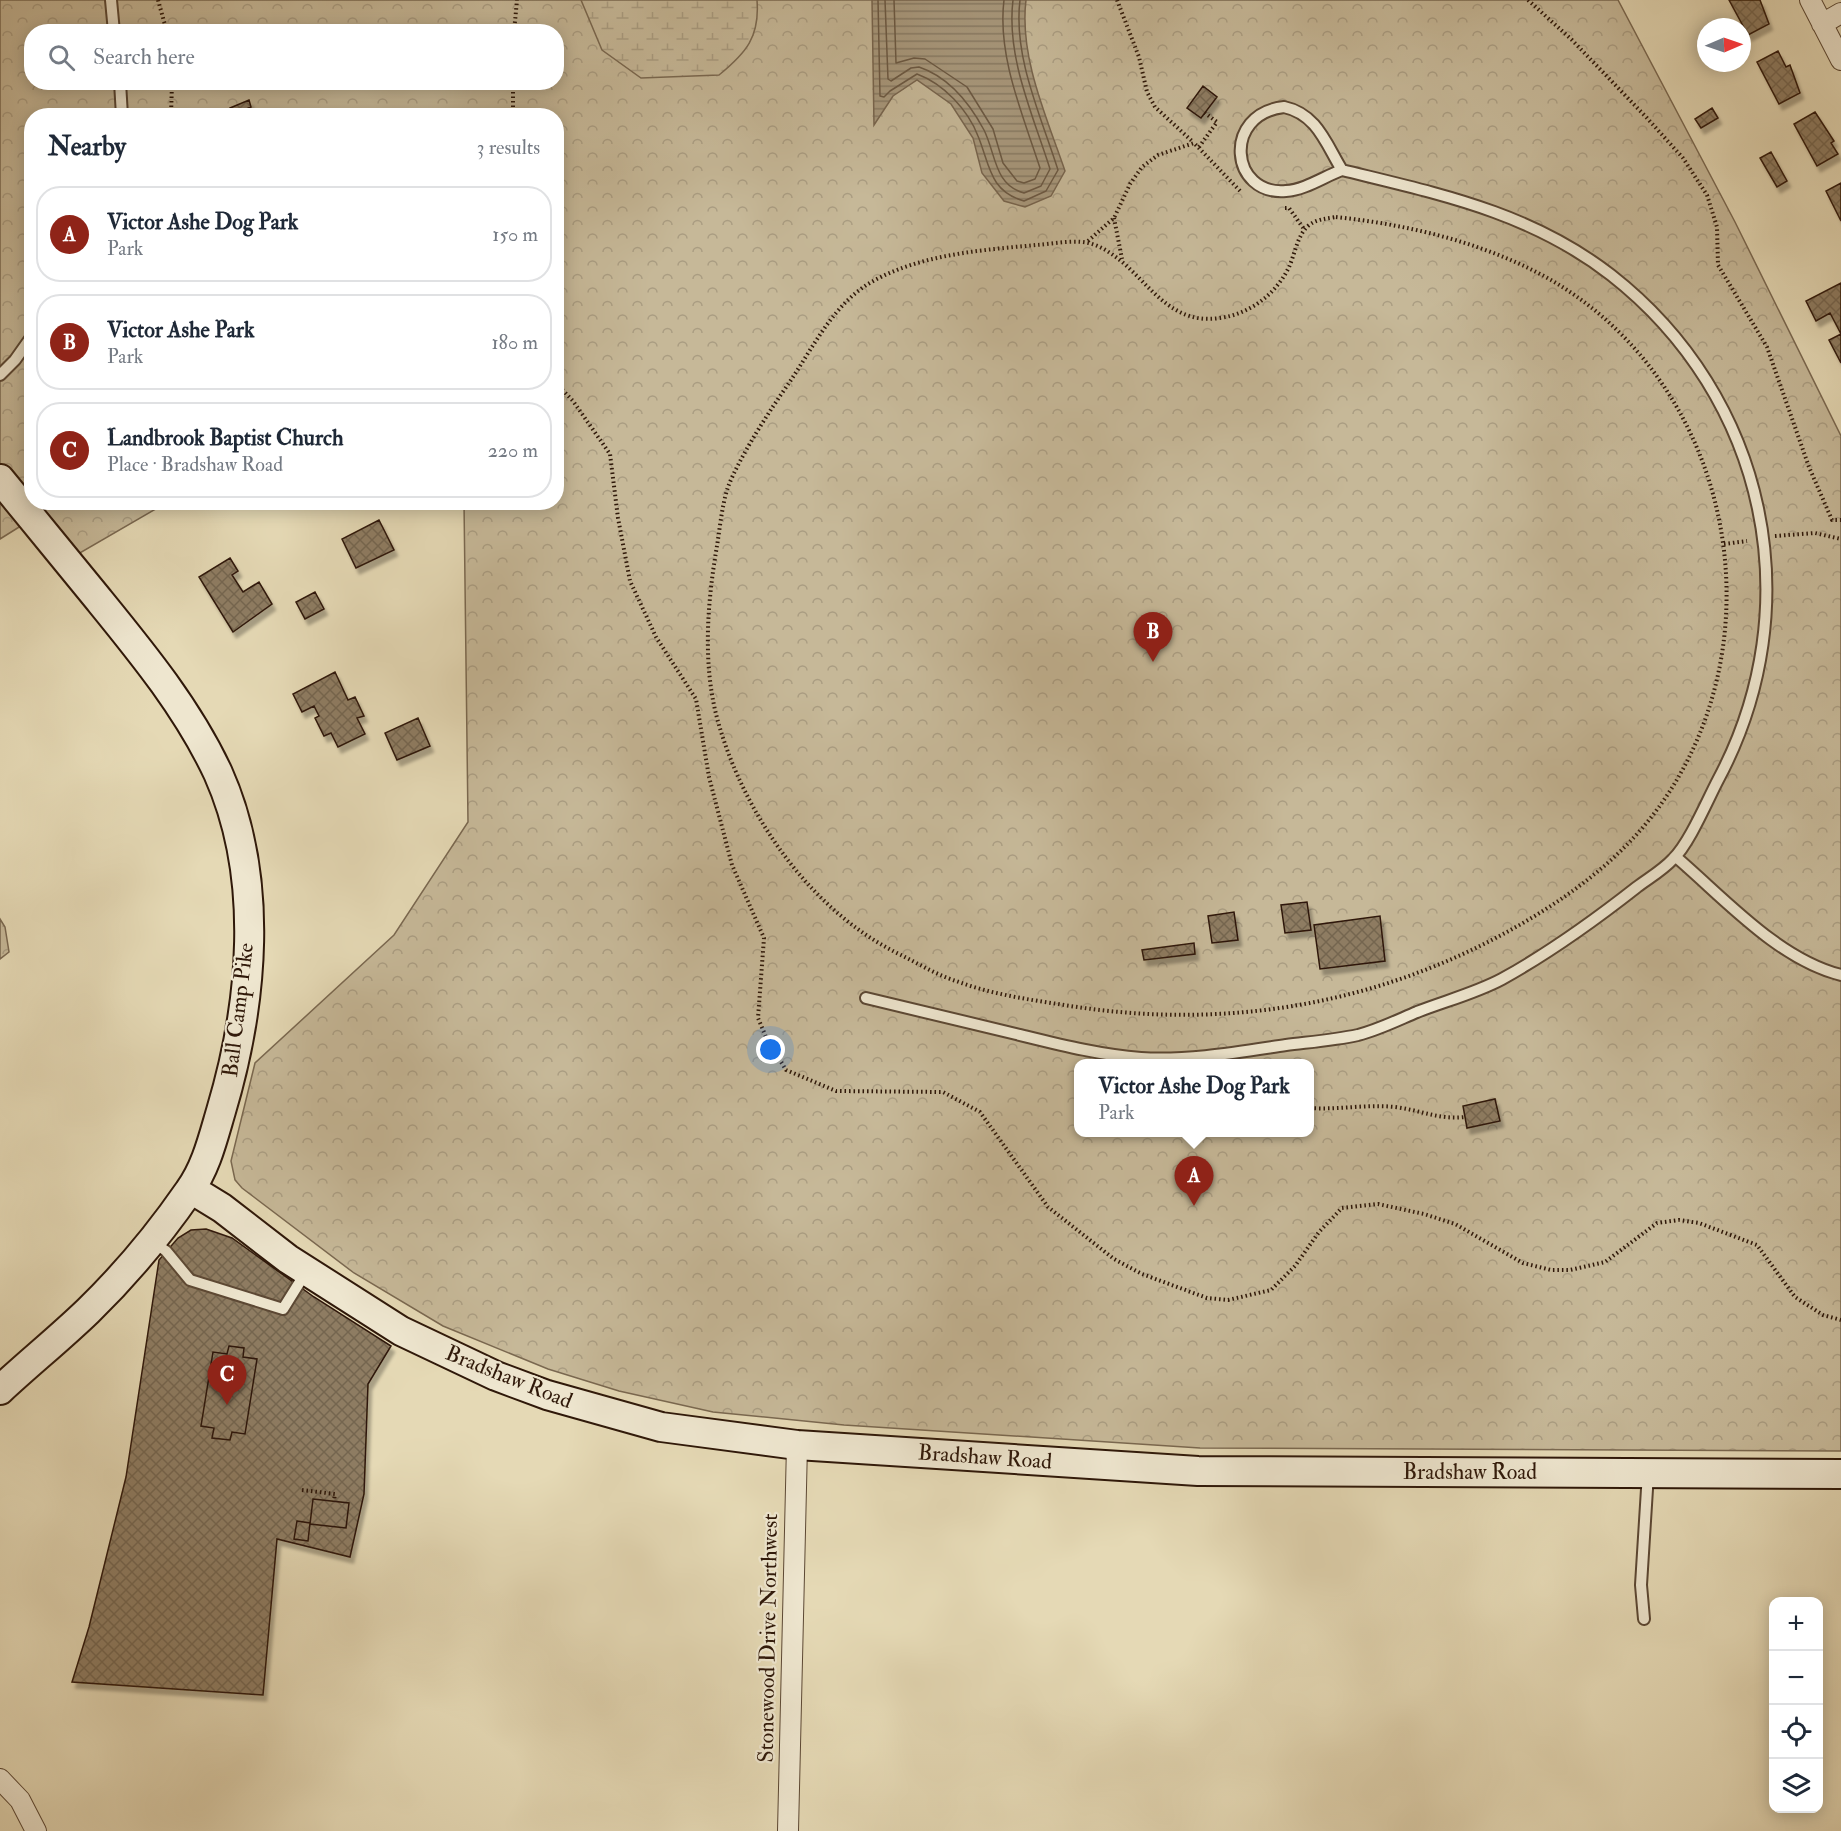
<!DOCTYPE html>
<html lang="en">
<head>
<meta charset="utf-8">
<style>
  body { margin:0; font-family:"IM FELL Double Pica",serif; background:#f2f2f3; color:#1f2937 }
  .controls { position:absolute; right:18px; bottom:18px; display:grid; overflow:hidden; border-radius:12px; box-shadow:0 3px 15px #0003 }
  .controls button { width:54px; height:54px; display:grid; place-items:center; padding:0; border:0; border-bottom:2px solid #e0e1e3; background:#fff; color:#1f2937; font:30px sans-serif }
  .compass { position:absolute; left:1697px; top:18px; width:54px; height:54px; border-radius:50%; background:#fff; box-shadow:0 3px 15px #0003; rotate:88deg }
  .you { position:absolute; left:771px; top:1050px; width:21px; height:21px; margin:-15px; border:4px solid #fff; border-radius:50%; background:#1a73e8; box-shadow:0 0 0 9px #1a73e833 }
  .badge { display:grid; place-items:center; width:39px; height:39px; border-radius:50%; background:#8f2418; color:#fff; font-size:20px; font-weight:700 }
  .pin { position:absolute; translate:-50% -50px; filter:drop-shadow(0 2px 3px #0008) }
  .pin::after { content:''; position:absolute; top:32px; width:21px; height:18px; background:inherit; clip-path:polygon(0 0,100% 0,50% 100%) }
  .popup { position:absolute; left:1074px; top:1059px; width:240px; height:78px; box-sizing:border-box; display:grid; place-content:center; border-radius:12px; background:#fff; filter:drop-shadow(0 2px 4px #0005); font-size:20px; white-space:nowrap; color:#747a83 }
  .popup b { font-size:22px; color:#1f2937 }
  .popup::after { content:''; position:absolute; left:50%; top:100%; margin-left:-12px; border:12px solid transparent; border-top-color:#fff }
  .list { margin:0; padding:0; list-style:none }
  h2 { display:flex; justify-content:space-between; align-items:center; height:78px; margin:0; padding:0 24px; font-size:26px }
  h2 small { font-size:20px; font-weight:400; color:#747a83 }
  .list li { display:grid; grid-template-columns:39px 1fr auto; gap:18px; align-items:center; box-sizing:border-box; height:96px; margin:0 12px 12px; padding:0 12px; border:2px solid #e0e1e3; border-radius:24px }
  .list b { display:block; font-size:22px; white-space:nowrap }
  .list p { margin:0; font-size:20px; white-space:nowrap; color:#747a83 }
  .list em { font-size:20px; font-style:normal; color:#747a83 }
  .icon { flex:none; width:33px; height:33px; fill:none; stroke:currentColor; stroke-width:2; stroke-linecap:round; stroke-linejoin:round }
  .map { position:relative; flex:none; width:1841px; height:1831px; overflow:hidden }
  .search { position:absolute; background:#fff; box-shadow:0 3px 15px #0003; left:24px; top:24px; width:540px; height:66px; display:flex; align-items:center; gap:15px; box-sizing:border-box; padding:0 21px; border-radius:24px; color:#747a83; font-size:22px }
  .panel { position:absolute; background:#fff; box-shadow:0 3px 15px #0003; left:24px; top:108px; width:540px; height:402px; border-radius:24px }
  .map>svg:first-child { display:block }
  .forest { fill:url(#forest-crowns); stroke:#7a6850; stroke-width:1.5; fill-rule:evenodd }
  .wetland { fill:url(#wetland-marsh); stroke:#7a6850; stroke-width:1.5 }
  .water { fill:url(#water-rules); stroke:#77644d; stroke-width:1.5 }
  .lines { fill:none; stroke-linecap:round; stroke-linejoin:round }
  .shore { stroke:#6b5842; stroke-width:1.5 }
  .building { fill:url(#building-cross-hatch); stroke:#2f1809; stroke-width:1.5; filter:url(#shadow) }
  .lane-casing { stroke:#5c4834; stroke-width:14 }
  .street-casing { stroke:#5c4834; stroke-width:22 }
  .secondary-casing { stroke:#2f1809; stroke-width:32 }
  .path { stroke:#2f1809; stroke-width:4; stroke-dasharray:1.5 3; stroke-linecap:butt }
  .lane { stroke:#eee6cf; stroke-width:10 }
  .street { stroke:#eee6cf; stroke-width:20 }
  .secondary { stroke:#eee6cf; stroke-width:28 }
  .labels { text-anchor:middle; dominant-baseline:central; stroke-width:4.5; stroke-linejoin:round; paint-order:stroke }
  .street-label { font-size:22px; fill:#2f1809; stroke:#eee6cf }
</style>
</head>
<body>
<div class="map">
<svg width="1841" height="1831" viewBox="0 0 1841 1831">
  <defs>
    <pattern id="forest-crowns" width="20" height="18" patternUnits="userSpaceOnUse" patternTransform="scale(1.5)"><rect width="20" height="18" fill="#c6b898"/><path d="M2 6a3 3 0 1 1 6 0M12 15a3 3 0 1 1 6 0" fill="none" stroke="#aa9d82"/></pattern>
    <pattern id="wetland-marsh" width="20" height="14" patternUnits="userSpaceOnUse" patternTransform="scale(1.5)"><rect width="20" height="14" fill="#c6b898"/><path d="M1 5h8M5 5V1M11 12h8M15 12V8" fill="none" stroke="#aa9d82"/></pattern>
    <pattern id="water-rules" width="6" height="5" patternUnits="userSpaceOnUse" patternTransform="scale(1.5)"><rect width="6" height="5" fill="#a7977b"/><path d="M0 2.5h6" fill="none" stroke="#887a63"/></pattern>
    <pattern id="building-cross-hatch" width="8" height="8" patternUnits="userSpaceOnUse" patternTransform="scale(1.5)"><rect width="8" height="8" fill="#8e7c62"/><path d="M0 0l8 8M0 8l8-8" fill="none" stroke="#74654f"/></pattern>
    <filter id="shadow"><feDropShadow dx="3.5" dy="6" stdDeviation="1.5" flood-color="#0004"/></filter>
  </defs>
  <rect width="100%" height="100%" fill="#e5d9b5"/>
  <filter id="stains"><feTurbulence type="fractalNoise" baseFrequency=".00333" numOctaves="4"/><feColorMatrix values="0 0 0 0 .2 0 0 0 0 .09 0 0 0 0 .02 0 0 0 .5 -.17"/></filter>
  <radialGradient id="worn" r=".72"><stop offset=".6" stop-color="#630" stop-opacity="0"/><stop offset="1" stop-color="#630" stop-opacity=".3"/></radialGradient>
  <path class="forest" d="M0,0H1618L1735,222L1841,436V1451L1200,1448L844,1425L713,1412L619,1391L548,1369L443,1326L354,1273L242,1188L235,1180L231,1161L255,1063L394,935L468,822L464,503L556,502V116H32V502L166,503L66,561L0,477ZM32,32H556V82H32ZM1078,1064H1310V1132H1078Z
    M0,495L24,524L0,539Z
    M0,919L5,927L9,952L0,959Z"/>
  <path class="wetland" d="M581,0H757C760,37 746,53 719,75L641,78L602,50Z"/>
  <path class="water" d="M872,0H1026C1019,57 1047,118 1065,171L1051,196L1025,207L1004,201L982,173L973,138L951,104L917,80L893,96L874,125Z"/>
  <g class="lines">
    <path class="shore" d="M878,0L880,96L884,97L890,91L917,74C944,84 968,110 978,136C990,165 989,191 1024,201L1046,191L1058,170C1041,116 1013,57 1020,0
      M885,0L888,79L891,81L911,68L919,67C949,77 970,104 984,130C996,154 994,185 1024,193L1041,186L1050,169C1033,115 1006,57 1013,0
      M894,0L896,63L914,58L925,59L967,87L993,129L1003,163L1017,181L1024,183L1035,179L1040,168C1023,115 997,56 1004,0"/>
  </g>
  <path class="building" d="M1729,0H1760L1769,24L1748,35Z
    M1778,51L1786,67L1790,65L1800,93L1779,104L1757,62Z
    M1203,86L1217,97L1201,118L1187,108Z
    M249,100L251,107L232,115L230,108Z
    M1712,108L1718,118L1701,128L1695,119Z
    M1815,112L1834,141L1831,143L1838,154L1817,166L1794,124Z
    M1771,152L1787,181L1777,187L1760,158Z
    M1841,183V221L1826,191Z
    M1841,283V334L1830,313L1816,321L1806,301Z
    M1841,334V363L1829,340Z
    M379,520L394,550L356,568L342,539Z
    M230,558L238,571L232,575L243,592L259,582L272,604L233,632L199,577Z
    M315,592L324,609L305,619L296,602Z
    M335,672L348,700L355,697L364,716L357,718L365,734L338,747L331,733L324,736L315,718L319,716L314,706L302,712L293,694Z
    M418,718L430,746L397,760L385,733Z
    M1307,902L1311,930L1285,933L1281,905Z
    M1234,912L1238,940L1212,943L1208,916Z
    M1380,916L1385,961L1320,969L1314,925Z
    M1194,943L1195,954L1144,960L1142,950Z
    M1495,1099L1500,1121L1467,1128L1463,1106Z
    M206,1229L232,1238L314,1297L391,1346L368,1384L364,1494L350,1557L277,1539L263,1695L72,1682L89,1627L126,1477L159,1260L178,1238L191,1230Z
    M229,1346L244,1348L243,1357L257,1359L245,1434L232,1432L230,1440L212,1438L214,1428L201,1426L213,1352L227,1354Z
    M313,1499L349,1503L346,1528L310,1524Z
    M297,1521L310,1523L308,1541L294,1539Z"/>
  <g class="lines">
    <defs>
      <path id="lane" d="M111,0L114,32
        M120,82L122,116
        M1284,107C1317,114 1326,144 1342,170C1325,176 1305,190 1286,191C1230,196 1222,114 1284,107Z
        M0,375L15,360L32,336
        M1676,857C1725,899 1778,959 1841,975
        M866,998C916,1010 966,1022 1016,1034C1057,1044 1099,1055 1141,1058C1189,1061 1239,1052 1286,1045C1310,1042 1335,1040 1358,1035C1378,1030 1398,1020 1417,1012C1445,1001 1476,993 1502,979C1549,953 1595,920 1637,887C1649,878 1663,870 1673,859C1689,844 1707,801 1718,780C1811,606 1767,397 1611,275C1530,212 1439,194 1342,170
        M153,1242L166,1251L190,1280L283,1309L306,1272
        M1644,1619L1641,1585L1648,1473"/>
      <path id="street" d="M1810,0L1841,60
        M1822,24L1841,13
        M0,1779L20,1800L36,1831
        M788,1831L797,1445"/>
      <path id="secondary" d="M0,479C33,519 66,560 99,600C143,654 188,709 218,773C265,878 253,1004 221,1111C213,1138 206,1168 189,1191C160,1233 125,1275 88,1311C60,1338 29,1363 0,1390
        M191,1189L222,1208L288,1259L401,1331L496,1376L547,1395L661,1427L797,1445L1198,1471L1841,1474"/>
    </defs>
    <use href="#lane" class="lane-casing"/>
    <use href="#street" class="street-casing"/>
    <use href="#secondary" class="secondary-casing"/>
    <path class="path" d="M158,0L167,32
      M1117,0L1139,57L1147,92L1155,107L1193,142
      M1528,0L1572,40L1647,118L1683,158L1707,195L1717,227L1718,265L1767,347L1809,467L1832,520H1841
      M514,32L517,0
      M171,116L172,82
      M513,116V82
      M1199,147L1217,122L1205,113
      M1285,208H1289L1304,229
      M1336,217C1410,225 1486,243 1551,280C1728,383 1779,625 1668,794C1631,850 1581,889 1523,923C1379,1006 1222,1032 1058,1004C1024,999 988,993 956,981C937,975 919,964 901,955C813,913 746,818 719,725C702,668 707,604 717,546C720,527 722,505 728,487C740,456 770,410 789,383C814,346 835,301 875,280C924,254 982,250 1036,245C1055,244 1078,238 1095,245C1143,264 1160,327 1220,318C1250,314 1276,294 1289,267C1295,254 1297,236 1308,226C1316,219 1325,219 1336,217Z
      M1114,218L1122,259
      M1088,241L1114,218L1130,184L1142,167L1158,155L1194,143L1242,193
      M556,383L573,401L610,454L618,518L630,581L656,637L696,699L709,777L732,865L764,938L758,1018L766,1037L786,1070L836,1091L943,1092L980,1112L1048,1207L1114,1259L1142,1274L1207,1298L1228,1300L1271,1290L1295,1266L1319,1232L1342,1208L1378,1204L1424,1214L1455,1224L1523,1263L1551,1270H1570L1605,1262L1657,1223L1679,1220L1699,1223L1757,1245L1795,1297L1823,1315L1841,1320
      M1775,536L1815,533L1841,539
      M1724,544L1747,541
      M1310,1108C1338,1110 1366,1104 1395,1107C1420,1110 1439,1120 1465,1117
      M302,1490L335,1494L334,1501"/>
    <use href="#lane" class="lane"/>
    <use href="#street" class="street"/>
    <use href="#secondary" class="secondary"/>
  </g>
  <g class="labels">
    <g class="street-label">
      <text transform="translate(238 1010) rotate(-83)">Ball Camp Pike</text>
      <text transform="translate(509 1377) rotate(22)">Bradshaw Road</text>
      <text transform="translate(985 1457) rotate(4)">Bradshaw Road</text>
      <text x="1470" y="1472">Bradshaw Road</text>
      <text transform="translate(768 1638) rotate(-89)">Stonewood Drive Northwest</text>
    </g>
  </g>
  <rect width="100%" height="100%" filter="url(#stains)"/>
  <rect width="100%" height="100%" fill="url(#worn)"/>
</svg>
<div class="controls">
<button>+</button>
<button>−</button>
<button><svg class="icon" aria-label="locate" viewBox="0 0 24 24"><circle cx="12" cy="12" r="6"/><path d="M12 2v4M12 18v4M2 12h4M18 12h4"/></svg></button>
<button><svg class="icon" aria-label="layers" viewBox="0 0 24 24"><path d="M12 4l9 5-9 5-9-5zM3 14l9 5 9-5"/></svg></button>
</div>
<svg class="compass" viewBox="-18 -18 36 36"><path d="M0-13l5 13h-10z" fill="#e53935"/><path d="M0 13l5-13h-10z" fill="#747a83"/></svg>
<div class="you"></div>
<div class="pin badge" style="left:1194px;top:1206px">A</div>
<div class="popup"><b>Victor Ashe Dog Park</b>Park</div>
<div class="pin badge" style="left:1153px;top:662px">B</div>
<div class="pin badge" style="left:227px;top:1405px">C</div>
<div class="search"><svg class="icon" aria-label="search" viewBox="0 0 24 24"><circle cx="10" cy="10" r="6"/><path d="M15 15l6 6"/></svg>Search here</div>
<section class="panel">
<h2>Nearby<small>3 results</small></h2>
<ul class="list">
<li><span class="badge">A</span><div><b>Victor Ashe Dog Park</b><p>Park</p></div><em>150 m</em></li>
<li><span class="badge">B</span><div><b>Victor Ashe Park</b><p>Park</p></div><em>180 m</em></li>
<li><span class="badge">C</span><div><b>Landbrook Baptist Church</b><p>Place · Bradshaw Road</p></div><em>220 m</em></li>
</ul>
</section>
</div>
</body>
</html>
